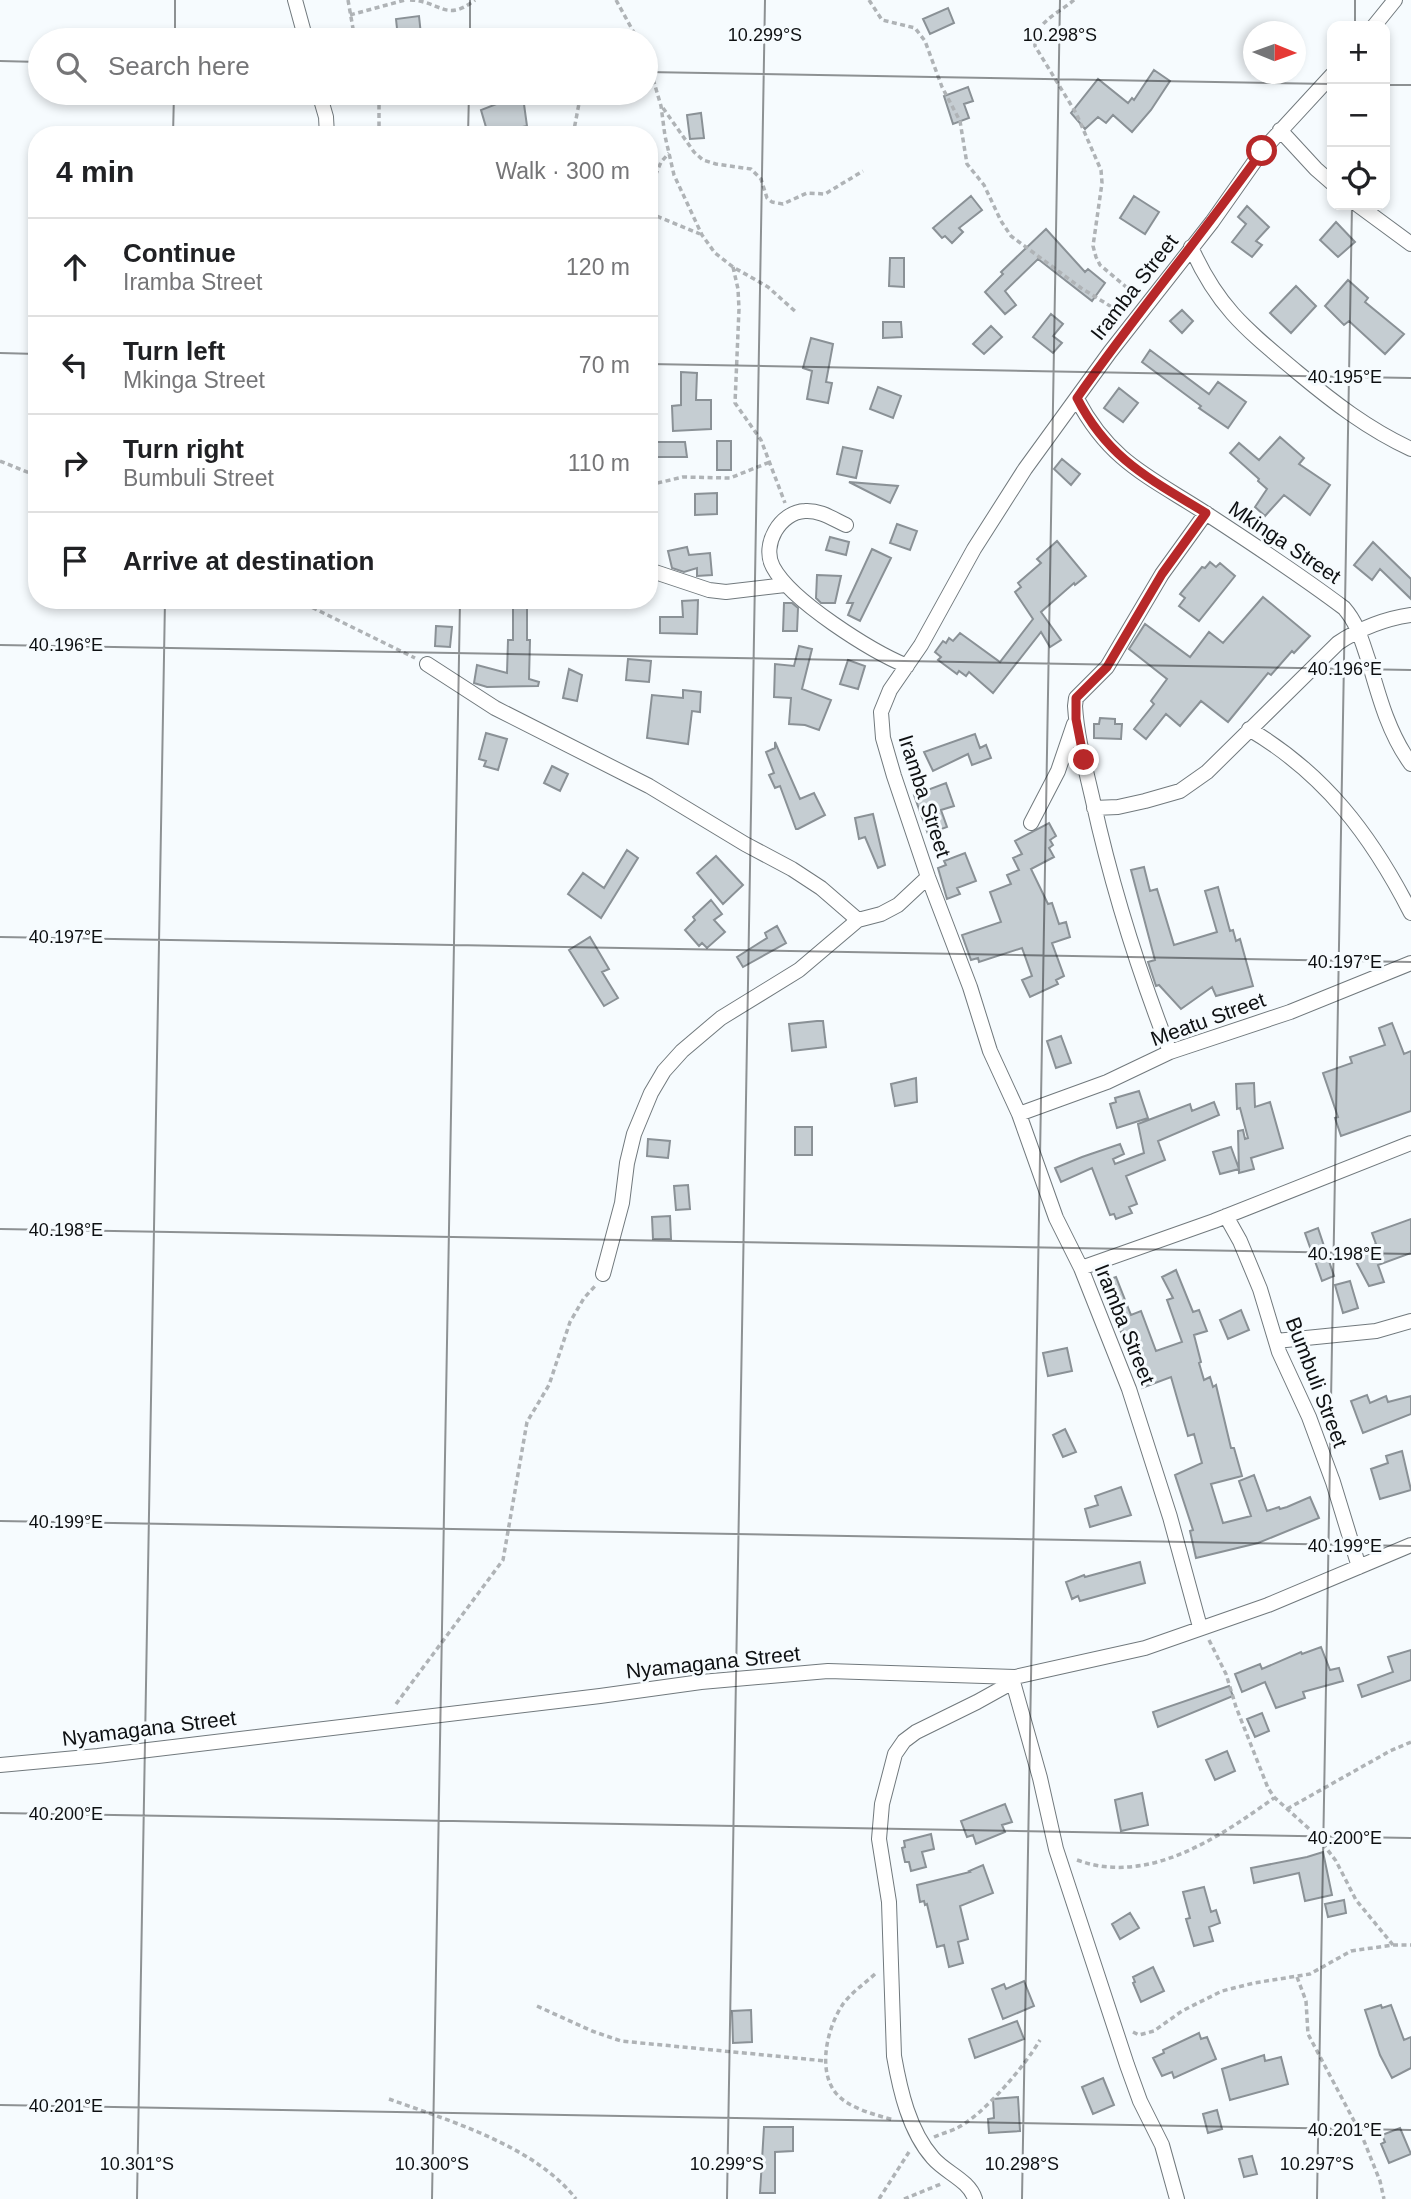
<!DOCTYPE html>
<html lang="en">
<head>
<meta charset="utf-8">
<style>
  body { margin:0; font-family:Helvetica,sans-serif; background:#f6f6f6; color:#202124 }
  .controls { position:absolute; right:21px; top:21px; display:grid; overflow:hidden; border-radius:14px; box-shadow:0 4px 10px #0003 }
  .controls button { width:63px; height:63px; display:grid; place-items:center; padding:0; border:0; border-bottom:2px solid #e0e0e0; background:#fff; color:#202124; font:35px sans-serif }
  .compass { position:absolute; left:1243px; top:21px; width:63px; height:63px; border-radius:50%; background:#fff; box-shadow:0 4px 10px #0003; rotate:91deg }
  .stop { position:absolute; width:21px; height:21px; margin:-16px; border:5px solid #b72829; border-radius:50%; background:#fff }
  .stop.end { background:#b72829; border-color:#fff; box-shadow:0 2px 7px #0008 }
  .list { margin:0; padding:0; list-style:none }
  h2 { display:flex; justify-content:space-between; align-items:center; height:91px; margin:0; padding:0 28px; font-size:30px }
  h2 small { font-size:23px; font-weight:400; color:#757577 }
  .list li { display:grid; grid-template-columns:46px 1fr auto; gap:21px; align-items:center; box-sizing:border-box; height:98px; padding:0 28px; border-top:2px solid #e0e0e0 }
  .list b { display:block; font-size:26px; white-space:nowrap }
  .list p { margin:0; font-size:23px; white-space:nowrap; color:#757577 }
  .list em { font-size:23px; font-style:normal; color:#757577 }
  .icon { flex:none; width:38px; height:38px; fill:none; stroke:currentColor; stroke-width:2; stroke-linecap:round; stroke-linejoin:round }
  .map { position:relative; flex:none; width:1411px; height:2199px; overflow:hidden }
  .search { position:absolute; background:#fff; box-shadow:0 4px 10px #0003; left:28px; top:28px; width:630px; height:77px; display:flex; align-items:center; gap:18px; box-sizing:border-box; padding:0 24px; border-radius:38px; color:#757577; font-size:26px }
  .panel { position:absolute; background:#fff; box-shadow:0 4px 10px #0003; left:28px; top:126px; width:630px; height:483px; border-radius:28px }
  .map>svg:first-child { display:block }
  .building { fill:#c5cdd2; stroke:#8a9196; stroke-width:2 }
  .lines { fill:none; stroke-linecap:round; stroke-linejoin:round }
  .minor-casing { stroke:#71797d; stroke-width:16 }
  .path { stroke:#afb3b6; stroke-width:3.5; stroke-dasharray:5 3.5; stroke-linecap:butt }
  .minor { stroke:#fff; stroke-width:14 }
  .route { stroke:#b72829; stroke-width:9 }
  .ticks { fill:none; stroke:#0e1012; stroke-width:2; stroke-opacity:0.45 }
  .labels { text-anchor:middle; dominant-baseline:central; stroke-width:6; stroke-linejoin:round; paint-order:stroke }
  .street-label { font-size:21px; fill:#0e1012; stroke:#f6fbfe }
  .ticks-label { font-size:18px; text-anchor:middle; fill:#0e1012; stroke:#f6fbfe; stroke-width:6; stroke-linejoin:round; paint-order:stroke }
</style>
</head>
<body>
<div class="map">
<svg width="1411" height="2199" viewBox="0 0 1411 2199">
  <rect width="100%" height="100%" fill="#f6fbfe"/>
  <path class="building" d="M948,8L954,23L930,34L923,19Z
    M419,16L421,35L398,38L396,19Z
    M1154,70L1170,81L1151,110L1132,132L1113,115L1106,123L1098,117L1085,129L1071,113L1098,79L1128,103L1132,98L1134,100Z
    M968,87L973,101L964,104L969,118L953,124L944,96Z
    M523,97L527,126L488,134L481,110L504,101Z
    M701,113L704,138L690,139L687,115Z
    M971,196L982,210L959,228L963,232L952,243L945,236L942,238L933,228Z
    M1134,196L1159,212L1145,234L1120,218Z
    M1247,206L1269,227L1256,241L1262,245L1252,257L1232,242L1246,224L1238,217Z
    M1336,222L1355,242L1338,257L1320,240Z
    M1046,229L1085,272L1088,269L1105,283L1092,301L1038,259L1005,291L1016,305L1005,314L985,292L1003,274L1001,272Z
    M890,258H904V287L889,286Z
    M1348,280L1368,298L1365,302L1404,334L1385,354L1349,321L1344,325L1325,306Z
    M1296,286L1316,306L1291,333L1270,313Z
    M1182,310L1193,321L1182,333L1170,321Z
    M1051,314L1063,324L1053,336L1062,343L1053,353L1033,337Z
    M883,322H901L902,337L883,338Z
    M991,326L1002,337L984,354L973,344Z
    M811,338L833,344L826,382L832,383L828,403L807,399L812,371L803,368Z
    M1150,350L1209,394L1218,382L1246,402L1228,428L1199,408L1201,406L1142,362Z
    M681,372L697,373L696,400H711V429L673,431L672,406L681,405Z
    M878,387L901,396L893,418L870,409Z
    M1119,388L1138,403L1123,422L1104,408Z
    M1280,437L1304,458L1299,464L1330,485L1310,515L1284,495L1265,516L1255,507L1267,489L1258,481L1259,479L1230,453L1239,443L1259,460Z
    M717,441H731V470H717Z
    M654,442H685L687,457H654Z
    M843,447L862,451L856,478L837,474Z
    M1062,459L1080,474L1071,485L1054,469Z
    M849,482L898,486L890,503Z
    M717,493V514L695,515V494Z
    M897,524L917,531L910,550L890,543Z
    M830,537L849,542L846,555L826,550Z
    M1057,541L1086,576L1075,585L1074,583L1041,612L1061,640L1050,647L1041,632L993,693L969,672L966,676L959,671L957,674L938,660L941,657L935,652L943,641L946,643L949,638L953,641L960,633L1000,662L1033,619L1015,592L1021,587L1018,583L1041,563L1037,559Z
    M1373,542L1411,579V599L1380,569L1372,580L1354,565Z
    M687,547L689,555L710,553L712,575L697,576V568L684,572L672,568L668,551Z
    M872,549L891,558L860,621L848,615L853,603H847Z
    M1210,562L1216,567L1220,563L1235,576L1199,621L1179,606L1185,598L1180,594L1202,567L1205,568Z
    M817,575L841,576L835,603H821L816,598Z
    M1263,597L1310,636L1294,653L1292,651L1271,675L1268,673L1228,722L1201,701L1180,726L1166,714L1146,739L1134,729L1154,704L1151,701L1167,679L1129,649L1145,624L1190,657L1209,632L1223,643Z
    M513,600H527V640H530L529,679L539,682L538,686L487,687L474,683L477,665L507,673L508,640H513Z
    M698,600L697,634L660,633V617H683L682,601Z
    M784,603H792L798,608L797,631H783Z
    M436,626L452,627L450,647L435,646Z
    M799,646L812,649L802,689L831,700L819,730L805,725L789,724L791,698L774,697L775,664L794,666Z
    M628,659L651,661L649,682L626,680Z
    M848,660L865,666L858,689L840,684Z
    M569,669L582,675L577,701L563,698Z
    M683,690L701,692L700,712L692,711L688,744L647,738L652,695L683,698Z
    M1100,718L1115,719V724H1122L1121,739L1094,738V724H1099Z
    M486,733L507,739L498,770L484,766L486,761L479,759Z
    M975,734L980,748L986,745L991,758L972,765L968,754L933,771L924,752Z
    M775,742L800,799L814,793L825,815L798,829H796L780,786L775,788L769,775L774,773L766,752L775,748Z
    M552,766L568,774L560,791L544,783Z
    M946,783L954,806L941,810L947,827L928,834L914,795Z
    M873,814L885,865L878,868L865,837L859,839L855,818Z
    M1049,823L1056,836L1050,840L1053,845L1049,848L1054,857L1031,869L1048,904L1052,903L1059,924L1066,922L1070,937L1052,943L1064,976L1056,980L1058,984L1030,997L1022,980L1032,976L1022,948L979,962L978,958L971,960L962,935L1001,922L990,892L1011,884L1007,875L1019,870L1013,858L1022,854L1015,841Z
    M627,850L638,858L601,918L568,894L583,873L604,888Z
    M965,853L976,881L957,888L960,894L947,899L938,868L946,865L944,861Z
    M716,856L743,885L723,904L697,873Z
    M1144,867L1150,891L1157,889L1174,945L1217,932L1205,891L1218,887L1230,931L1233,930L1236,941L1240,939L1253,986L1216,996L1212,987L1181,1009L1159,985L1156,986L1148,962L1155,960L1131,870Z
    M711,900L722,914L714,920L725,932L707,948L702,943L699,946L685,930L695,920L693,917Z
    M777,926L786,943L743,967L737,957L767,938L765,933Z
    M590,937L609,969L602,972L618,998L604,1006L569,950Z
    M817,1021H823L826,1047L792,1051L789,1024Z
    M1392,1023L1404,1054L1411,1051V1111L1341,1136L1335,1118L1338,1117L1323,1073L1352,1063L1350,1057L1385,1045L1379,1028Z
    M1061,1036L1071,1063L1056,1068L1047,1041Z
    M916,1078L917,1102L895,1106L891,1084Z
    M1254,1083L1255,1107L1270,1102L1283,1148L1251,1158L1254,1169L1239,1173L1238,1131L1243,1130L1245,1139L1248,1138L1240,1108L1237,1109L1236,1084Z
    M1139,1091L1148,1118L1117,1128L1110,1104L1116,1102L1115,1098Z
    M1214,1102L1219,1115L1158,1141L1165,1160L1126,1176L1137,1204L1129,1207L1132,1213L1116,1219L1114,1214L1110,1215L1092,1168L1061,1182L1055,1168L1082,1157L1120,1144L1124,1154L1113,1159L1115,1164L1144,1153L1138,1124L1190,1104L1192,1111Z
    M795,1127H812V1155H795Z
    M648,1139L670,1141L668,1158L647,1156Z
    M1231,1147L1239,1169L1220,1174L1213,1152Z
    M688,1185L690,1209L676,1210L674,1186Z
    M670,1216L671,1239H653L652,1217Z
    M1411,1219V1253L1378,1265L1384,1282L1369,1286L1353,1256L1376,1244L1372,1233Z
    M1318,1228L1334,1276L1322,1281L1305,1233Z
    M1176,1270L1193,1312L1199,1310L1207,1331L1194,1335L1201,1362L1199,1363L1204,1380L1210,1377L1213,1387L1216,1385L1231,1448H1234L1242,1476L1211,1484L1223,1523L1251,1516L1239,1481L1254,1475L1267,1511L1279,1507L1280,1509L1287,1507L1310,1497L1319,1518L1258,1543L1196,1558L1190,1531L1193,1530L1175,1475L1202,1463L1194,1434L1188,1436L1171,1377L1142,1388L1123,1331L1121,1332L1101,1282L1116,1277L1131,1315L1141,1311L1156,1351L1182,1342L1167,1300L1173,1298L1162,1277Z
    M1350,1281L1358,1308L1343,1313L1335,1285Z
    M1241,1310L1249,1330L1228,1339L1220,1320Z
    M1067,1348L1072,1371L1048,1376L1043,1353Z
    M1367,1395L1370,1403L1386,1396L1388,1402L1411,1396V1414L1363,1433L1351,1401Z
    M1065,1429L1076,1452L1063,1457L1053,1435Z
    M1402,1451L1411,1490L1380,1499L1371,1469L1388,1463L1386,1456Z
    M1121,1487L1131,1515L1090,1527L1085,1509L1098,1505L1095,1496Z
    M1140,1562L1145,1583L1080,1601L1078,1596L1072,1599L1066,1582L1084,1575L1085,1577Z
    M1321,1647L1330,1670L1339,1668L1343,1681L1303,1692L1305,1698L1276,1708L1265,1682L1242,1692L1235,1674L1260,1664L1262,1669L1301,1652L1302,1654Z
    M1411,1650V1680L1362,1697L1358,1685L1393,1672L1388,1657Z
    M1229,1686L1233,1696L1158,1727L1153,1712Z
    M1262,1713L1269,1731L1255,1737L1247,1719Z
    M1227,1751L1235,1771L1215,1780L1206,1760Z
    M1142,1793L1148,1825L1121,1831L1115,1800Z
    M1005,1804L1012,1822L1002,1825L1005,1832L976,1844L973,1835L967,1837L961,1821Z
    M931,1834L934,1849L922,1852L926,1867L911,1871L909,1862H905L902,1848L905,1847L904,1841Z
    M1323,1852L1332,1895L1305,1901L1299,1873L1254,1883L1251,1868L1307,1857Z
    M983,1865L993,1893L960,1906L968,1939L958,1942L963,1963L949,1967L944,1945L937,1947L927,1904L925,1905L924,1901L920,1902L917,1885L970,1872L969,1871Z
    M1204,1887L1211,1912L1216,1910L1220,1923L1209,1927L1213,1941L1194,1946L1186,1919L1190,1918L1183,1892Z
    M1344,1900L1346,1913L1328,1917L1325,1904Z
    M1130,1913L1139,1928L1120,1939L1112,1924Z
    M1153,1967L1164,1991L1141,2002L1133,1983L1135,1982L1133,1977Z
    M1024,1981L1034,2006L1003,2019L992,1989L1004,1984L1006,1989Z
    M1381,2005L1382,2008L1391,2005L1404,2040L1411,2037V2068L1392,2078L1380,2055L1365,2010Z
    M751,2010L752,2042L733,2043L732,2011Z
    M1017,2021L1024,2039L975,2058L969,2039Z
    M1199,2033L1201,2039L1207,2037L1216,2059L1174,2078L1172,2072L1162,2076L1153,2058L1164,2053L1163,2050Z
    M1264,2055L1265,2061L1281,2057L1288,2084L1230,2100L1222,2069Z
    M1103,2078L1114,2105L1093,2114L1082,2087Z
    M1018,2097L1020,2131L989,2133L988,2119L994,2118L993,2099Z
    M1217,2110L1222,2129L1208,2133L1203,2114Z
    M764,2127H793V2151L775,2152V2193H760Z
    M1400,2128L1411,2154L1389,2163L1381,2144L1385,2142L1382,2135Z
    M1252,2156L1257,2174L1244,2177L1239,2159Z"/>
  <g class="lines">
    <defs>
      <path id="minor" d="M295,0L306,40
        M1374,26L1395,0
        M319,93L326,117L327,135
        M1280,130L1316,169L1332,183
        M1358,205L1411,244
        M1191,247C1218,308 1247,330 1297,372C1333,402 1368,429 1411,449
        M1077,399C1110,462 1150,477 1207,514C1253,544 1300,575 1344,608C1358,624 1362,642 1369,662C1379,697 1389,734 1411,764
        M846,525C833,519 820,510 805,511C780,512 761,545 773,567C791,601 871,651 907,666
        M649,570L709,590L726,592L785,585
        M427,664L495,708L649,786L745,844L792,869L821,888L858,920
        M1249,729C1325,774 1371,835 1411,913
        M1094,808L1118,807L1145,801L1180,791L1207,772L1338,643C1361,628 1383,619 1411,615
        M1031,823L1058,771L1074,724
        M1170,1052C1138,970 1112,887 1093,801C1086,770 1077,738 1075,706L1076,698L1107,667L1162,574L1206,513
        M1019,1114L1107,1082L1170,1052L1290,1012L1411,963
        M1226,1216L1240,1241L1260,1289L1279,1352L1309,1417L1333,1482L1359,1567
        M1081,1268L1214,1221L1411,1143
        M603,1274L622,1203L627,1163L634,1134L651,1093L664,1071L682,1051L721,1018L799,970L858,920L881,914L898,905L928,877
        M1276,1341L1376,1331L1411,1321
        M1200,1627L1170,1517L1129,1389L1081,1268L1056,1218L1019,1114L990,1051L970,987L928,877L894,776L883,738L881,712L890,690L921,645L974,549L1025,469L1110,352L1212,222L1262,151L1332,75
        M1015,1677L1013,1682L1040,1778L1056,1849L1127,2065L1140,2101L1162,2145L1177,2199
        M0,1765L98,1756L600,1696L701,1682L828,1671L1015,1677L1145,1648L1268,1605L1411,1545
        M975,2199C969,2180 946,2173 933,2158C909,2131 900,2090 894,2056L889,1902L879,1839L882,1804L895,1754L904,1741L916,1732L977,1702L1013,1682"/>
    </defs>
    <use href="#minor" class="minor-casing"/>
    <path class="path" d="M348,0L355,40
      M410,0C441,1 445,23 475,0
      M616,0L638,40
      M869,0L882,20L915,28L925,41L942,87L960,121L967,164L984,185L1001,221L1011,236L1081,288L1123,314
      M1074,0C1059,13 1033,23 1035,46L1076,113L1101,170L1102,183L1093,246L1096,257L1100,265L1137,296
      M350,15L405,0
      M646,55L661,106L665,136L674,175L702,235L715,253L733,267L768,287L797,313
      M663,108L694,152L703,160L716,164L751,169L761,179L767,198L772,202L783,204L807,193L825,194L863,171
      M379,135V93
      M573,135L581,93
      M649,191L661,162L669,153
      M649,213L700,234
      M733,267L738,289L739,309L735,403L761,440L785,503
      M0,461L37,476
      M649,485L683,477L730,478L770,462
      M297,600L415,658
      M1209,1640L1226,1674L1236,1707L1268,1788L1274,1797L1317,1836L1336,1861L1356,1900L1393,1945
      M396,1704L503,1560L527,1422L549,1385L570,1322L584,1298L596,1285
      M1287,1809L1390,1751L1411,1742
      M1077,1860C1148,1886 1218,1838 1274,1798
      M875,1974C864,1984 852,1992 843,2004C828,2026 817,2068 835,2092C847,2108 876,2115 894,2120
      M1297,1977L1306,2001L1308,2034L1362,2136L1380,2181L1384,2199
      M537,2006L592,2031L621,2041L826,2061
      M1133,2032L1139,2035L1154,2031L1182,2011L1222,1991L1254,1983L1310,1974L1351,1951L1393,1945H1411
      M389,2099C450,2121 535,2146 576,2199
      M934,2137C941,2134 948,2132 955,2129C983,2116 1024,2067 1040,2040
      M879,2199L909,2152
      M904,2199L941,2184"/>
    <use href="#minor" class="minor"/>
  </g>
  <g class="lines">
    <path class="route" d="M1084,760L1076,719V698L1107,667L1162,574L1206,513C1150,479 1108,459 1077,398C1136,314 1202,235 1262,151"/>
  </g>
  <path class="ticks" d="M1355,26V0M175,40V0M470,40V0M0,61L40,62M646,72L1332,84M1385,85H1411M173,135L174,93M468,135L469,93M0,353L37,354M649,364L1411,378M0,645L1411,670M0,937L1411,962M0,1229L1411,1254M0,1521L1411,1546M0,1813L1411,1838M0,2105L1411,2130M137,2199L165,600M432,2199L460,600M727,2199L765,0M1022,2199L1060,0M1317,2199L1352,205"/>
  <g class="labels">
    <g class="street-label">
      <text transform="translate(1134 287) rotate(-52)">Iramba Street</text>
      <text transform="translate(1285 542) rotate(34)">Mkinga Street</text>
      <text transform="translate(925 796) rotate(72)">Iramba Street</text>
      <text transform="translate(1208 1019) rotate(-20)">Meatu Street</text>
      <text transform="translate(1125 1324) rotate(68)">Iramba Street</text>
      <text transform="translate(1317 1382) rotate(69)">Bumbuli Street</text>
      <text transform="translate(713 1662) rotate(-6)">Nyamagana Street</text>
      <text transform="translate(149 1728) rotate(-7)">Nyamagana Street</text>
    </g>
  </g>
  <g class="ticks-label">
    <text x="765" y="41">10.299°S</text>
    <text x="1060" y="41">10.298°S</text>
    <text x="1345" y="383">40.195°E</text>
    <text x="66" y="651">40.196°E</text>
    <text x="1345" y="675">40.196°E</text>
    <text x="66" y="943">40.197°E</text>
    <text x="1345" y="968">40.197°E</text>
    <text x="66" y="1236">40.198°E</text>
    <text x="1345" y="1260">40.198°E</text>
    <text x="66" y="1528">40.199°E</text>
    <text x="1345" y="1552">40.199°E</text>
    <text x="66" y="1820">40.200°E</text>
    <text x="1345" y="1844">40.200°E</text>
    <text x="66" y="2112">40.201°E</text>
    <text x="1345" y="2136">40.201°E</text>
    <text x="137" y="2170">10.301°S</text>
    <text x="432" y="2170">10.300°S</text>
    <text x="727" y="2170">10.299°S</text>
    <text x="1022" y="2170">10.298°S</text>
    <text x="1317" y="2170">10.297°S</text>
  </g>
</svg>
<div class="controls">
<button>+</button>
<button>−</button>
<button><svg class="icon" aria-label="locate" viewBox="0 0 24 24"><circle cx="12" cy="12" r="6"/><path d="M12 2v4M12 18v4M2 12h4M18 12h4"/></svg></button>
</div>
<svg class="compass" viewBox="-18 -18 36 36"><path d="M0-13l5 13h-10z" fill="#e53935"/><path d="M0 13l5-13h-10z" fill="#757577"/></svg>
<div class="stop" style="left:1262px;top:151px"></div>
<div class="stop end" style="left:1084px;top:760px"></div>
<div class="search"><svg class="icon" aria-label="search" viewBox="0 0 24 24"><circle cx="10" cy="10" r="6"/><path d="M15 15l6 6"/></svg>Search here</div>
<section class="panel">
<h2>4 min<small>Walk · 300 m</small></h2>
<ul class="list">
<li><svg class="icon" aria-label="ahead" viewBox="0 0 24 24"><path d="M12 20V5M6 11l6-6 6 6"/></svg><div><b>Continue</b><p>Iramba Street</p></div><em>120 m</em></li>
<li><svg class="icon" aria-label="left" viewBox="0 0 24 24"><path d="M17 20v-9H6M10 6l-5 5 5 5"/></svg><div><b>Turn left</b><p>Mkinga Street</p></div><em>70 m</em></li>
<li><svg class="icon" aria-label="right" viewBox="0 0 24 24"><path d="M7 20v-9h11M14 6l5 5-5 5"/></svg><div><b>Turn right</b><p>Bumbuli Street</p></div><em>110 m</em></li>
<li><svg class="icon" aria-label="arrive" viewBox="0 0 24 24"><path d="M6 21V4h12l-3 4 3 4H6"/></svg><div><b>Arrive at destination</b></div></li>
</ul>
</section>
</div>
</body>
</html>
